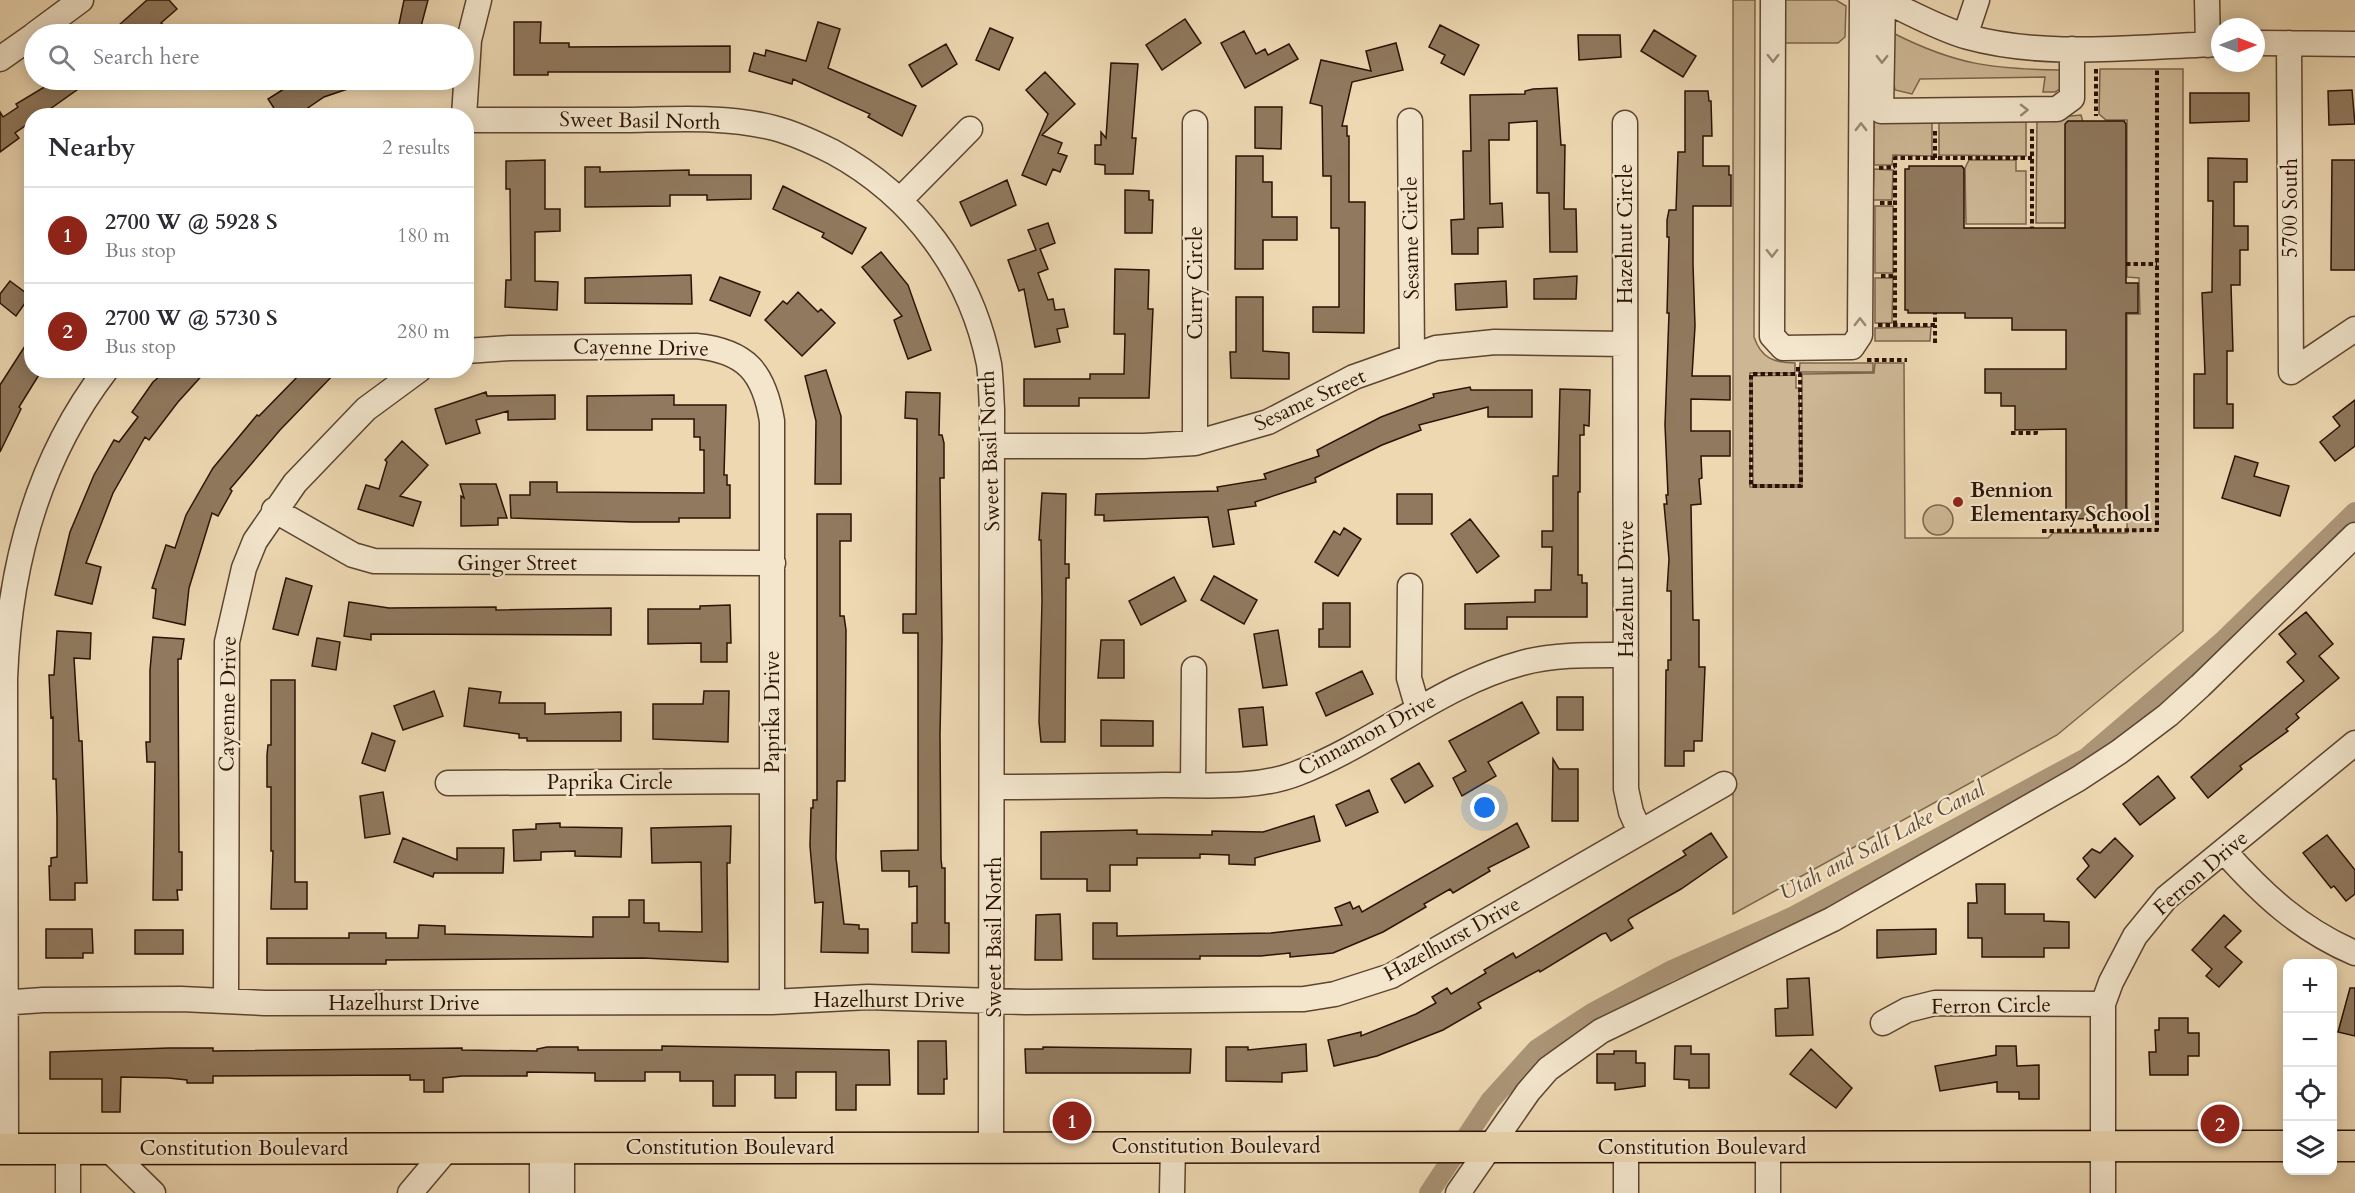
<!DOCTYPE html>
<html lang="en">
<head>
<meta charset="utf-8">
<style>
  body { margin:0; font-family:Cardo,serif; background:#f7f7f7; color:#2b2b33 }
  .controls { position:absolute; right:18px; bottom:18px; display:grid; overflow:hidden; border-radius:12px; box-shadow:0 3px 15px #0003 }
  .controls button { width:54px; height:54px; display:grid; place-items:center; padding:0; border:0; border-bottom:2px solid #e1e1e2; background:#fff; color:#2b2b33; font:30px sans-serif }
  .compass { position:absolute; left:2211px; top:18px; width:54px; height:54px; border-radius:50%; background:#fff; box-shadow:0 3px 15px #0003; rotate:90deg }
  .you { position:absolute; left:1485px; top:808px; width:21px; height:21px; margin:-15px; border:4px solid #fff; border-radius:50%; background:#1a73e8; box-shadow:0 0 0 9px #1a73e833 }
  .badge { display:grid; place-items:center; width:39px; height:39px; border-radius:50%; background:#8f2418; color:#fff; font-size:20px; font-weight:700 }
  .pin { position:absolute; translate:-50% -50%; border:3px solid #fff; box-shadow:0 2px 6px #0006 }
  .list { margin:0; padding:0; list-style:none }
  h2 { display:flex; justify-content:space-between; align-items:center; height:78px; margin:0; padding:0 24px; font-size:26px }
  h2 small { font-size:20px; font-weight:400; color:#7c7c81 }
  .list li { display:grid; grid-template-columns:39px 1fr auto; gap:18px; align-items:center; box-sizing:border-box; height:96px; padding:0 24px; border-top:2px solid #e1e1e2 }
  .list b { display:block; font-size:22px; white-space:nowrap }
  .list p { margin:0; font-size:20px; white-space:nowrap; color:#7c7c81 }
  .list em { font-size:20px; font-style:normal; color:#7c7c81 }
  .icon { flex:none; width:33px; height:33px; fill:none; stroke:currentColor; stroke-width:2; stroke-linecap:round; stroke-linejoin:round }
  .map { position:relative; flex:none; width:2355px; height:1193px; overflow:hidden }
  .search { position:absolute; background:#fff; box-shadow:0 3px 15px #0003; left:24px; top:24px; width:450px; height:66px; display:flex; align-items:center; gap:15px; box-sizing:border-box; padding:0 21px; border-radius:33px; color:#7c7c81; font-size:22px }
  .panel { position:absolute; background:#fff; box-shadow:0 3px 15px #0003; left:24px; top:108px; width:450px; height:270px; border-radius:24px }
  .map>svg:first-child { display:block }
  .green { fill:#ccb694; stroke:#7c644c; stroke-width:1.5 }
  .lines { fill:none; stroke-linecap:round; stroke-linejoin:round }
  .canal { stroke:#ab9577; stroke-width:20 }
  .building { fill:#90795e; stroke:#2b1204; stroke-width:1.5 }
  .minor-casing { stroke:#5c4430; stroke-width:27 }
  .major-casing { stroke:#2b1204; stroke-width:33 }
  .path { stroke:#2b1204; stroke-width:4; stroke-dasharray:4.5 3; stroke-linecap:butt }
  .minor { stroke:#f3e6cd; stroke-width:24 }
  .major { stroke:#edd8b2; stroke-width:30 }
  .oneway { stroke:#998773 }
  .poi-dot { fill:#8f2418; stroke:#f3e6cd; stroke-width:2 }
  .labels { text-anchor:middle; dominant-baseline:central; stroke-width:4.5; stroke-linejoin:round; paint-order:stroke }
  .street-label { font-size:21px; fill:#2b1204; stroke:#f3e6cd }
  .poi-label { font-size:21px; font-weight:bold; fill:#2b1204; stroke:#f3e6cd; text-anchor:start }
  .water-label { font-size:22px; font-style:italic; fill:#5e4632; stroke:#f3e6cd }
</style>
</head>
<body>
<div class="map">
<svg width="2355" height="1193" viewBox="0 0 2355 1193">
  <rect width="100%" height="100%" fill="#edd8b2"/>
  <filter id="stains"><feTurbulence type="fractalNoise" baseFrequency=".00333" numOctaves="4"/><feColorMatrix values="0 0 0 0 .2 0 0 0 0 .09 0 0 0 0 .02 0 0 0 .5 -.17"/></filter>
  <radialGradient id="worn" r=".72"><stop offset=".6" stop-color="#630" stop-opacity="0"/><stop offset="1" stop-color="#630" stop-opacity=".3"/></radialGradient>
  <path class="green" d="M1733,0H1755L1754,337C1761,358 1774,363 1795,363V373H1750V487H1802V374L1874,373L1875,363H1904L1905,538H2048L2053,533H2127V314H2140L2139,278L2127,277V120H2106L2099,114L2100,69H2183V631L2057,735L1733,914Z
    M1782,0H1836L1846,6L1845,37L1838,43H1782Z
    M1893,33C1956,65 1992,69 2061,70L2062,88L2055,92H2043L2045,77L1920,79L1912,94L1895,90L1894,84Z
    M2081,115L2083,122L2065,223H2036L2037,119Z
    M2026,119V156L1939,155V121Z
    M1932,121V156L1893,155L1892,165H1874V122Z
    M1969,160H2016V171H2026V224H1966L1965,168Z
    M1874,169L1893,170L1892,200H1873Z
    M1875,206H1893V273H1875Z
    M1875,278H1893L1892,323H1875Z
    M1931,327L1930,341H1875V328Z
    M1800,363H1873V372H1799Z
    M1796,375V388H1799L1800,485H1753L1752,376Z
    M1923 520a15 15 0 1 1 30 0a15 15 0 1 1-30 0Z"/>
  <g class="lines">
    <path class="canal" d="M1429,1193L1490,1101L1537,1049L1592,1013L1670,971L1792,917L2086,758L2225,639L2355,512"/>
  </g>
  <path class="building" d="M147,0H169L177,9L161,23L165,26L155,34H125L118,26Z
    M404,0H428L419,34H397Z
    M1185,19L1201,43L1162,70L1146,45Z
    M514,22H541L540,43H569V47L730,46V72H548V75H514Z
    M818,22L840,29L828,68L916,106L902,136L868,117L870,114L793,79L792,84L749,71L754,53L765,56L766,50L806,61Z
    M1440,25L1479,45L1464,75L1441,63L1445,55L1429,47Z
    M990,28L1013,38L999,70L976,60Z
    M1654,30L1696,56L1683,77L1641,51Z
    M1244,31L1256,54L1265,49L1268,55L1289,44L1298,59L1245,88L1221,43Z
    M1578,35H1620L1621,57L1579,60Z
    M1396,43L1403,70L1352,82L1342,126H1347V136H1349V202H1365L1364,333L1313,332V307H1339V228H1331V176H1323L1322,106L1310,103L1321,60L1371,71L1366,51Z
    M946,44L957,64L922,87L909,65Z
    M1111,63L1138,64L1132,138H1136L1133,174H1105V165L1095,164V145H1101V132L1106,138Z
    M1045,72L1075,104L1042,135L1062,143L1058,153L1067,156L1060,172L1053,169L1046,185L1022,175L1048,114L1026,90Z
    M56,80H91L40,116H32V121L15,133L19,138L0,152V112L3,117L18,107L16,104Z
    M298,80H367L368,82L324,97L296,116H279L268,99Z
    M1557,88L1561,145H1565L1564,209H1576L1577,252H1550L1549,193H1537V121L1509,123V140H1489L1490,204L1502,203L1503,227L1478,228V254H1452L1451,220L1464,219L1463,151H1471L1470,95L1525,94V91L1533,89Z
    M2352,90L2355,124L2329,125L2328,91Z
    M1685,91H1708L1709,101H1711L1712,136H1703V166H1729V175H1731V206H1693V264L1695,326L1692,376H1730V400L1691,399V431H1730V456H1701L1702,478L1699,479L1701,504L1691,505L1693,620H1699V667H1705L1702,741H1694V751H1684V766H1665L1666,670H1668V660H1671V591H1667L1669,559L1664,504H1667L1666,495H1668L1665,425L1669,313H1667L1669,237H1667V220L1669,210H1676L1678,152H1685Z
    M2190,93H2249V121L2190,123Z
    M1255,107H1282L1281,149L1255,148Z
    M2068,121H2124L2126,124V283H2138V313H2126V516L2123,518L2068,519L2066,516V429L2015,430V406H2001V393H1985V369H2066V330H2012V318H1965V313H1908V310H1905V169H1909V166H1962L1964,169V228H2065V124Z
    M1236,156H1263V182H1272V217H1297V240H1263V269H1235Z
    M2208,158L2247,159V182H2234V226H2248V250H2240V285H2231L2233,351H2227V404H2233V428H2194V374H2205L2202,293L2212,292L2213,201H2208Z
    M545,160V209H560V231L535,232V281L558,282L557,310L505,307L506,280H511L510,189H506V161Z
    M2332,160H2355V270H2331Z
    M585,167H600V172L689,170V175H751V199L707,200V195H670V206L585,207Z
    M1007,180L1016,205L971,226L960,202Z
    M783,186L866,228L852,254L822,237L824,233L773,209Z
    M1125,190L1149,191V200H1153L1152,233H1125Z
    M1048,223L1055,243L1040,249L1048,269L1038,273L1048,300L1053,299L1055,310L1064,309L1068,327L1057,329L1060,342L1035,347L1024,289L1019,291L1008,260L1036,250L1028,230Z
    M881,252L908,285L931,350L908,359L894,320L902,316L862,267Z
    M1115,269L1149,270L1148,309H1153L1149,398H1079V406H1024V379H1090V374H1124L1125,334H1114Z
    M691,275L692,304L585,303V278Z
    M1577,276L1576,299H1534V279Z
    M720,277L760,292L750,316L710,300Z
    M10,281L30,296L16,316L0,303V294Z
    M1506,281L1507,307L1456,310L1455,284Z
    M798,292L818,312L821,309L835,323L802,356L765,320L783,301L787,304Z
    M1236,297H1263V351L1289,353V379L1231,378L1230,352H1236Z
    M32,335V370H42L19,407L21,409L0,452V385Z
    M167,370H207L178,402L149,440L145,437L113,493L86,563L101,567L92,604L55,595L70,532L94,475L114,440L119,442L138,417L132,412L153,382Z
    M304,370H338L280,430L230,489L232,491L218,516L212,513L189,588L185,625L153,618L156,589L152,588L166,545L175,548L186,515L213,468L257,415L259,416Z
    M826,370L841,416V484H815L816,421L805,376Z
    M1470,387L1471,390H1532V417H1488V407L1419,425L1421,430L1382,445L1315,478L1316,482L1255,502L1256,506L1228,510L1234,544L1213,547L1208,517L1104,521V515H1095L1096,494L1218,491L1217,487L1266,479L1264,474L1319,456L1317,450L1381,417L1434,397L1433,394Z
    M1560,389L1590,390L1589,426L1584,425V435H1580V492H1578V575H1582V583H1587V617H1507V629H1465V604L1535,602V590H1551L1552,547H1542V531H1553V476H1558Z
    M486,392L487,396L555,395V419L508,420V411L476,420L480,433L446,444L435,409Z
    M906,392L940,393L939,435H942L944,443V478H940L942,640L940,735L941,859L942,868H945V923H949V953L912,952V923H917V886L909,887V871H882L881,851L918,850V633H903V614H916L917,419L905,418Z
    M674,395V405H726L724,475H727V485H730V518H679V522H633L511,518L510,495H530V482H557V492L704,493V450H700V437H694V419H652V430H587V396Z
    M2355,400V446L2335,461L2320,442L2340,426L2333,417Z
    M402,441L428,465L400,496L421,502L413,526L358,509L366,485L379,489L387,462L385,460Z
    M2235,456L2258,463L2254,476L2289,486L2280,516L2222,498Z
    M460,484H496L507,518H498V525L461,526V496L464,498Z
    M1042,493L1066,494L1065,564H1069V578H1066L1065,742H1041L1039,722L1042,601L1041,540H1039Z
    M1397,494H1432V524H1397Z
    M817,514H851V541H840V616H844L846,630L845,781H837L836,858L844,924L859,925V929H868V953L821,952L823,902L815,903L810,846L811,808H813V800H817Z
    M1470,519L1499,556L1477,573L1451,534Z
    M1344,528L1361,539L1338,576L1315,562L1334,531L1340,535Z
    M1214,576L1257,600L1244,624L1201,600Z
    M1174,577L1186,601L1141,625L1129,601Z
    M286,578L312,586L298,635L273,629Z
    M349,602L389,608L496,607V610L611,608V635L371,634V640L344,636Z
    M1323,603H1350V647H1319V629H1323Z
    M730,605L731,643H727V662H701V643L648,644V609H700V606Z
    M2306,612L2333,644L2319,656L2339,678L2296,714L2299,718L2286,729L2288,731L2240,766L2242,769L2208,798L2191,777L2304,681L2287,662L2296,654L2279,634Z
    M1278,630L1287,685L1263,688L1254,634Z
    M57,631L91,633L90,659L74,658L79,741H82L87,883H75V900H50L49,866H51V858L57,857V818L56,779H53V717L51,718L49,675H54Z
    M153,637L184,639L181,659H178L179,852H182V890H177L178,900H153L155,762H147L146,742H150V670Z
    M317,638L340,642L336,670L312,666Z
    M1101,640H1124V678H1098Z
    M1362,671L1373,694L1326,716L1316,693Z
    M271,680H295V882H307V909H271L273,851H271V787H267V755L268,745H271Z
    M469,688L501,692L499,703H545V714L621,712V741H527V738H519V734L464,726Z
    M434,691L443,716L403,730L394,706Z
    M704,691H729L728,742L653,739V704H703Z
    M1557,697H1583V730H1557Z
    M1522,702L1539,733L1488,762L1496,776L1462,796L1453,778L1466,771L1449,741Z
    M1263,707L1267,745L1243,747L1239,709Z
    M1101,720L1153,721V746H1101Z
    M372,733L395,741L385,771L362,763Z
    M1553,759L1559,769H1578V821H1552Z
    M1419,763L1433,786L1405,803L1391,779Z
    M2158,776L2175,798L2140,825L2123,804Z
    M1369,790L1378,812L1346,826L1336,805Z
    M383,792L390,834L365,838L360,796Z
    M1314,816L1320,841L1255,858V865L1229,864V855L1200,854V858H1137V865H1110V891H1087V879H1041V832L1137,830V834L1212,835V831L1263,832Z
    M560,823V827L622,828L621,857L575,856V851L541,852V860L514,861L513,830L536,829V824Z
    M1517,823L1529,847L1488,868L1490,871L1453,893L1450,889L1424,904L1426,907L1383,932L1333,953L1290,957V953L1261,956H1200V959H1093V923H1117V936L1271,933L1342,925L1335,908L1350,902L1353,909L1359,906L1362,912Z
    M731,826L730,863H727L728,962L643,958L386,960V964H267V938H349V933H386V938H418L419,925L445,926V934L593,937V917H629V900H644V923H659V931L702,932L701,862L652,863L651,828Z
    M1711,833L1727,857L1681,889L1630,918L1628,920L1633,928L1611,941L1606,933L1602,934L1540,972L1539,970L1478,1003L1481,1008L1443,1030L1377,1056L1334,1066L1328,1040L1361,1032V1036L1416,1014L1436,1003L1432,997L1447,988L1451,994L1486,973L1484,970L1513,953L1516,958L1686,855L1683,851Z
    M2327,835L2355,870V894L2346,901L2334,886L2331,888L2303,853Z
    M403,838L457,860V848H504L503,873H434L433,877L394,862Z
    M2115,838L2133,856L2095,898L2077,879L2089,866L2083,858L2092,849L2100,853Z
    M1976,884H2005V914H2044V921L2069,922V948H2044V957H1982V938H1968V903H1977Z
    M1060,914L1062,960H1035L1036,915Z
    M2224,915L2241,931L2225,947L2242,962L2219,987L2206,976L2212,969L2192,950Z
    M46,929H92L93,953H83V958H46Z
    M1936,929V954L1877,958V930Z
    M135,930H183V954H135Z
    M1809,978L1813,1035L1776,1036L1775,1009L1788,1008L1787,979Z
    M2350,988H2355V1036L2338,1032Z
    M2159,1018H2188V1033H2199V1056H2188V1075H2150L2149,1052H2156L2155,1030H2159Z
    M918,1041H946L947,1079H944V1094H918Z
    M1306,1044L1307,1071L1282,1073V1082L1226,1081V1047H1248V1050Z
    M662,1046L889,1050L890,1085H856V1110H836V1072H796V1098H775V1075H735V1106H713V1081H680V1072H645V1081H595V1073L527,1072V1076H462L443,1078V1092H424V1080H410V1075L213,1076V1083H187V1080L168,1078L121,1077L120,1112H102V1079H50V1052L169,1048H213V1051L462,1048V1050L537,1051V1049L547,1047H578V1050H662Z
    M1675,1046H1691V1054H1709V1088H1689V1080L1674,1079Z
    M1996,1046H2016L2017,1066L2039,1065V1099H2019V1092H1997V1082L1940,1091L1935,1066L1996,1055Z
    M1043,1047L1191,1049L1190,1073H1026L1025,1049H1043Z
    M1811,1049L1852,1088L1836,1108L1790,1074Z
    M1614,1051H1636V1063H1645V1086L1615,1090V1083H1597V1054H1614Z"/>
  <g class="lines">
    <defs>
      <path id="minor" d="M1773,0L1772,336L1783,348L1852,347L1860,335L1862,0
        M1883,0L1881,111L2057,109L2072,98V49
        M1883,0C1910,12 1939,29 1968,37C2048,59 2138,46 2220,44
        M2207,0L2208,45
        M35,34L81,0
        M1965,36L1977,0
        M2256,43L2355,44
        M2289,43L2291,372
        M0,59L34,35
        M464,116L469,40L479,0
        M466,120C521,120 575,120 630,120C677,119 728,116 774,128C794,133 815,143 833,152C914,196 971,273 989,364C991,378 991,394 992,409L991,1146
        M1410,121L1412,355
        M1195,123V443
        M1625,123L1626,789L1631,812L1640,832
        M901,199L970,129
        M466,351L510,348L696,346C746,351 764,372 772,421V1002
        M2291,372L2355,329
        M993,446H1144L1195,443L1268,422L1354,377L1436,348L1495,342L1625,344
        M274,510L353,555L374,561L773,563
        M1410,586L1409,678L1418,709
        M448,783L772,781
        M1193,785L1194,669
        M994,787C1052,787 1109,786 1167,785C1209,785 1258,789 1298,773C1376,743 1440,685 1522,663C1555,654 1592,655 1626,655
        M2224,851C2263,895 2301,930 2355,953
        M226,1001L227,642L244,568L255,541L295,483L366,409L419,370
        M0,1003L43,1000L181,999L265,1003L772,1002L868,997L1026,1002L1304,999L1335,994L1391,976L1724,784
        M1883,1023L1907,1010L1935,1003L2103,1004
        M1626,1147V1193
        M1768,1147V1193
        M6,1149L5,679C9,567 37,460 106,370
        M68,1149V1193
        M108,1149L153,1193
        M410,1193L448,1148
        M542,1193V1147
        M562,1193V1147
        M1172,1193L1173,1146
        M1458,1193L1528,1092L1548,1069L1601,1031L1833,919L2078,779L2119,752L2168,715L2200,686L2355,535
        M2103,1193V1004L2111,982L2135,936L2166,898L2355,743"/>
      <path id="major" d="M2332,1146H2355
        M0,1149L2288,1146"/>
    </defs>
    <use href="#minor" class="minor-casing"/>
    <use href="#major" class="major-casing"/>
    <path class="path" d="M2096,69V116
      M2032,129V228
      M1935,131V160
      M1879,168L1895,167
      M1880,203H1895
      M2126,264H2157
      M1881,276H1895
      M1878,325H1935V313
      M1895,325V158H2032
      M1935,343V325
      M1867,360H1907
      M1798,367V374H1800L1801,486H1751V374H1798
      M2011,433H2036V429
      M2095,524V531
      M2042,531L2157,530V68"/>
    <use href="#minor" class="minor"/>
    <use href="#major" class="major"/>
  </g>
  <defs><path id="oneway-chevron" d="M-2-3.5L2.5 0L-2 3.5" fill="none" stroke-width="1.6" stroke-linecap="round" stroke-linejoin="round" transform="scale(1.5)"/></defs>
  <g class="oneway">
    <use href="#oneway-chevron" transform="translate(1773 58) rotate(90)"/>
    <use href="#oneway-chevron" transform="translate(1882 59) rotate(91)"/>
    <use href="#oneway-chevron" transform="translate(2024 110) rotate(-1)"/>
    <use href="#oneway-chevron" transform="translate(1861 127) rotate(-90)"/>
    <use href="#oneway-chevron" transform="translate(1772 253) rotate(90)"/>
    <use href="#oneway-chevron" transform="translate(1860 322) rotate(-90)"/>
  </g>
  <circle class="poi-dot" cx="1958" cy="502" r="6"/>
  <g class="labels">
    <g class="street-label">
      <text transform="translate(640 121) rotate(1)">Sweet Basil North</text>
      <text transform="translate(2290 208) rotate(-90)">5700 South</text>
      <text transform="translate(1625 234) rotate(-90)">Hazelnut Circle</text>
      <text transform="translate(1411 238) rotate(-91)">Sesame Circle</text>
      <text transform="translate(1195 283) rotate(-90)">Curry Circle</text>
      <text transform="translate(641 348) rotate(1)">Cayenne Drive</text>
      <text transform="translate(1310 400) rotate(-25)">Sesame Street</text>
      <text transform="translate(990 451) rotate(-92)">Sweet Basil North</text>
      <text x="517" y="563">Ginger Street</text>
      <text transform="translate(1626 589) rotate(-90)">Hazelnut Drive</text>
      <text transform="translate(228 704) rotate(-89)">Cayenne Drive</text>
      <text transform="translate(772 712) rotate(-90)">Paprika Drive</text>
      <text transform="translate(1367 735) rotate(-28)">Cinnamon Drive</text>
      <text x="610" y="782">Paprika Circle</text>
      <text transform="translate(2201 873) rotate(-41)">Ferron Drive</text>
      <text transform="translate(994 937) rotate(-90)">Sweet Basil North</text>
      <text transform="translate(1452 939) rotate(-29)">Hazelhurst Drive</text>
      <text x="889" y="1000">Hazelhurst Drive</text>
      <text x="404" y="1003">Hazelhurst Drive</text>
      <text transform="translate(1991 1006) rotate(-1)">Ferron Circle</text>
      <text x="1216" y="1146">Constitution Boulevard</text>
      <text x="730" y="1147">Constitution Boulevard</text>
      <text x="1702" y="1147">Constitution Boulevard</text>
      <text x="244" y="1148">Constitution Boulevard</text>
    </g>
    <g class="poi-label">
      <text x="1970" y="490">Bennion<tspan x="1970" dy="24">Elementary School</tspan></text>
    </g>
    <g class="water-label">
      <text transform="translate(1882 841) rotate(-28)">Utah and Salt Lake Canal</text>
    </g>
  </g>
  <rect width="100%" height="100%" filter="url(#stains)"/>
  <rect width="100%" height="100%" fill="url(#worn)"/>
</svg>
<div class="controls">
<button>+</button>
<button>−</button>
<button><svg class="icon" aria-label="locate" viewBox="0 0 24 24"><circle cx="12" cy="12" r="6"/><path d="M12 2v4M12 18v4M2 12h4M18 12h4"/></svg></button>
<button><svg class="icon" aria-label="layers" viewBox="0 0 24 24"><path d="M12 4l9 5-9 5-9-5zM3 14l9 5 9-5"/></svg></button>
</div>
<svg class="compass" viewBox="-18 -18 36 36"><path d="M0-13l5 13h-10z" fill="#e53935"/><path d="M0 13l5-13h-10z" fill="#7c7c81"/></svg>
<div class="you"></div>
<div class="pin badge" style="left:1072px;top:1121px">1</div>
<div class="pin badge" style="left:2220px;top:1124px">2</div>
<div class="search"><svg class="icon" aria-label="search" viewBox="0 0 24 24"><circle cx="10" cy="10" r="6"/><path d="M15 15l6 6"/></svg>Search here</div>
<section class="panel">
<h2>Nearby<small>2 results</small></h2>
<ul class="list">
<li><span class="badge">1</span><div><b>2700 W @ 5928 S</b><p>Bus stop</p></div><em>180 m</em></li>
<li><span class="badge">2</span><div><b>2700 W @ 5730 S</b><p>Bus stop</p></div><em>280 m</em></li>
</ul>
</section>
</div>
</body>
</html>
